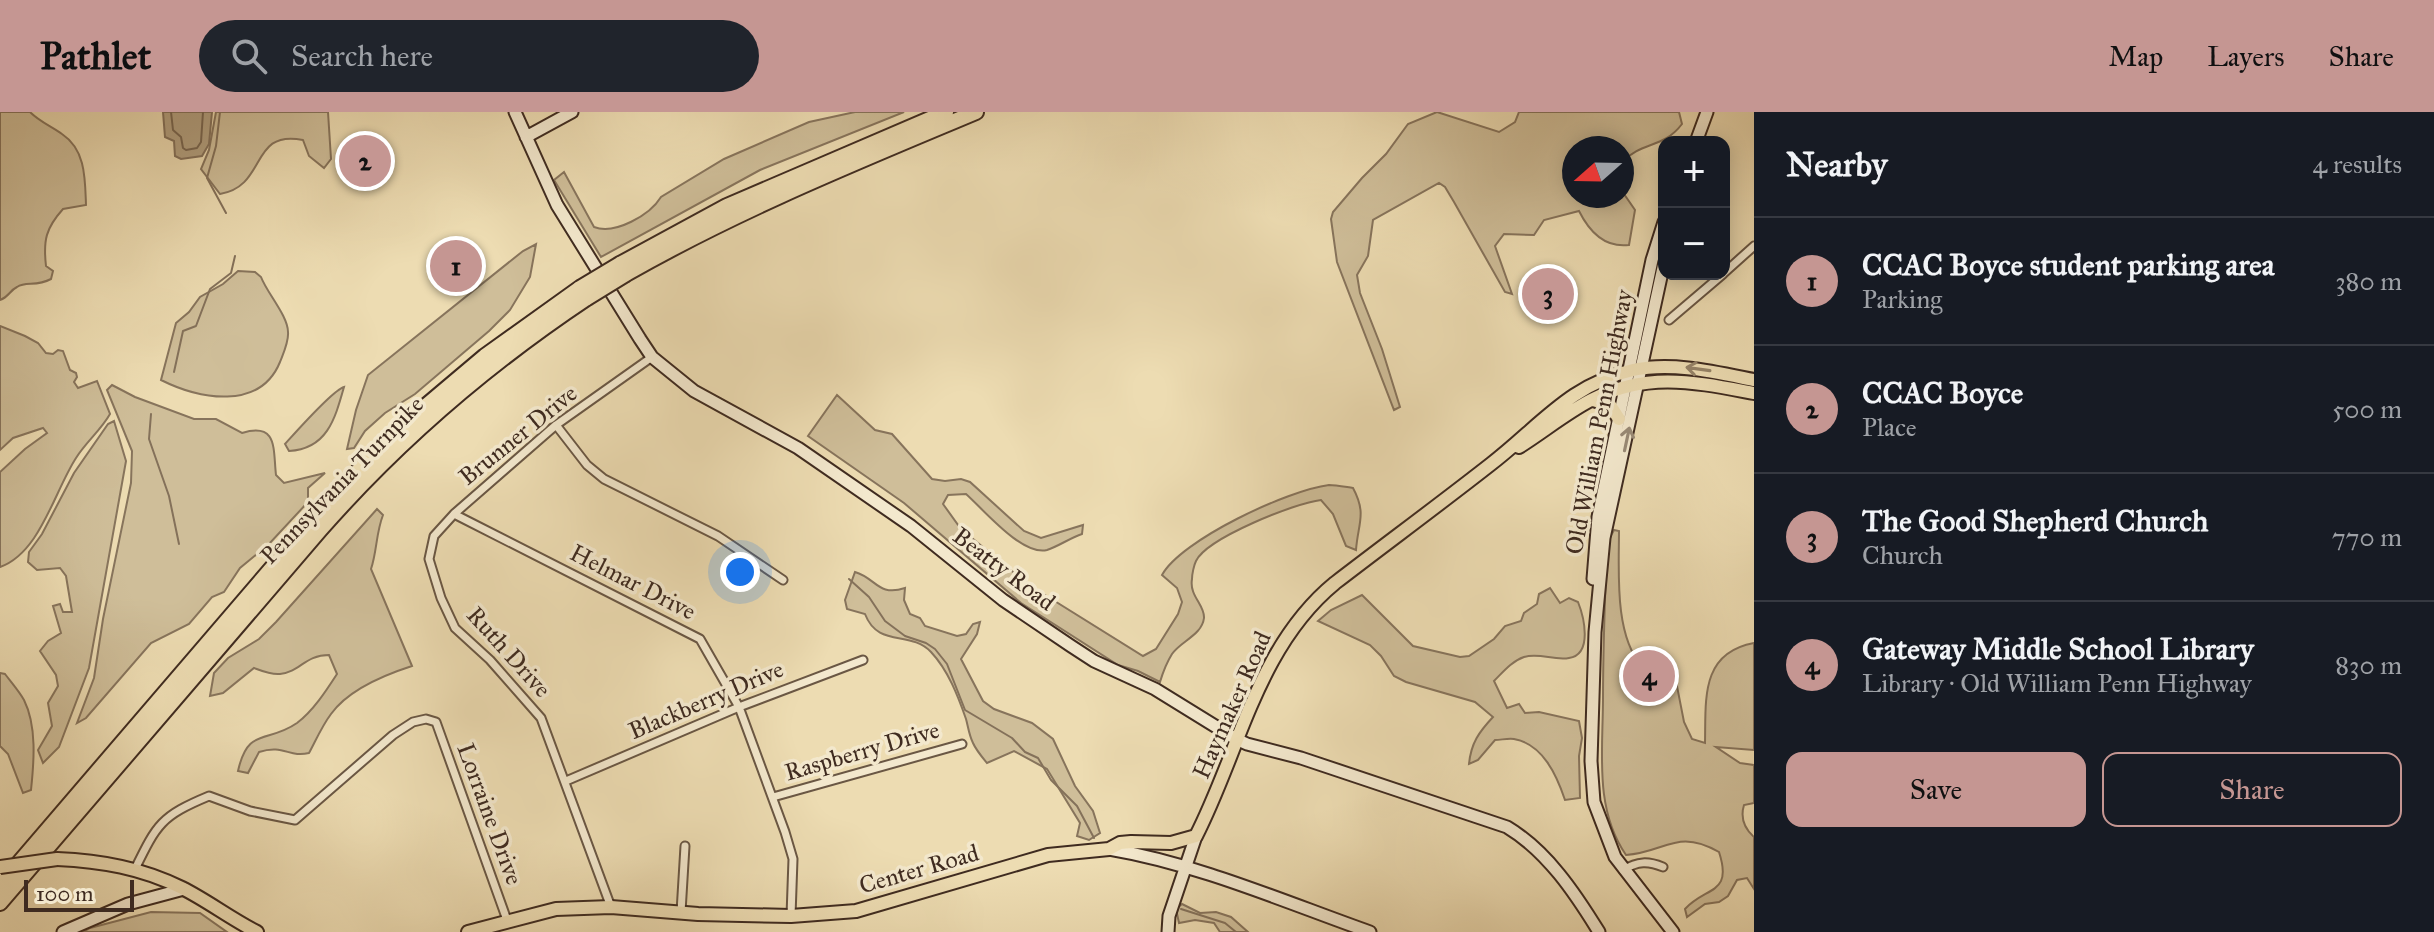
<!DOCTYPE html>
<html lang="en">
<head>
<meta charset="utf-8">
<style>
  body { margin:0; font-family:"IM FELL Great Primer",serif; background:#20242c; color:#f1f3f6 }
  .controls { position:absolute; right:24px; top:24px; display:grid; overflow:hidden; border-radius:16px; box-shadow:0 4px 20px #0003 }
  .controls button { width:72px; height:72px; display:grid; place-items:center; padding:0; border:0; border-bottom:2px solid #363941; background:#171b24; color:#f1f3f6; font:40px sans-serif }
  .compass { position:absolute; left:1562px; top:24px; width:72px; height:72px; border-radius:50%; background:#171b24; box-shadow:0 4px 20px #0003; rotate:250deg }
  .scale { position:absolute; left:24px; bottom:20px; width:110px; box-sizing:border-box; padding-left:8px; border:4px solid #3f2b20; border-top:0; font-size:22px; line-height:28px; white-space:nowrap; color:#3f2b20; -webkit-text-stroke:6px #f3e8cd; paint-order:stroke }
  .you { position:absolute; left:740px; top:460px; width:28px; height:28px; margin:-20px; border:6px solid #fff; border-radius:50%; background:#1a73e8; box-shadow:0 0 0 12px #1a73e833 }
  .badge { display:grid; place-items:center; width:52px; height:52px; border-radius:50%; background:#c59692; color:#111; font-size:26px; font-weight:700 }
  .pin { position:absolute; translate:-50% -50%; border:4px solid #fff; box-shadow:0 2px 8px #0006 }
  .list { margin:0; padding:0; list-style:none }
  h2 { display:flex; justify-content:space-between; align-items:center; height:104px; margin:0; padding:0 32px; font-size:34px }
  h2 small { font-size:26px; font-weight:400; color:#9ea1a6 }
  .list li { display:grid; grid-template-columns:52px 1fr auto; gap:24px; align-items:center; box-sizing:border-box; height:128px; padding:0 32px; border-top:2px solid #363941 }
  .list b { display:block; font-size:30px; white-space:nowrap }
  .list p { margin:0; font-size:26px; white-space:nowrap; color:#9ea1a6 }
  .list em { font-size:26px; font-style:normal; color:#9ea1a6 }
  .actions { display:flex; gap:16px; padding:24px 32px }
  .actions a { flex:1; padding:18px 0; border:2px solid #c59692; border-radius:16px; text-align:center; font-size:28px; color:#c59692 }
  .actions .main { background:#c59692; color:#111 }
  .icon { flex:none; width:44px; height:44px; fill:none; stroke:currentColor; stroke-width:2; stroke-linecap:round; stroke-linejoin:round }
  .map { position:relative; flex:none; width:1754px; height:820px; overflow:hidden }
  header { display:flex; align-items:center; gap:48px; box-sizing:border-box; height:112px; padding:0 40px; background:#c59692; color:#111 }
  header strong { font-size:38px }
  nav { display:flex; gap:44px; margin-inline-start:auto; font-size:28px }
  .search { width:560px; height:72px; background:#20242c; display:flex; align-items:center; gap:20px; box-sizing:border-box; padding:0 28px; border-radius:44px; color:#9ea1a6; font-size:30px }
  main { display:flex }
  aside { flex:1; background:#171b24 }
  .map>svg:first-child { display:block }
  .green { fill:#cfbe99; stroke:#87745c; stroke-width:2 }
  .water { fill:#b2a080; stroke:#84715a; stroke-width:2 }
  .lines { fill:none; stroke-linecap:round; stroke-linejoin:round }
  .shore { stroke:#786650; stroke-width:2 }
  .stream { stroke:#84715a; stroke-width:2 }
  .street-casing { stroke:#6a5744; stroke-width:11 }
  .secondary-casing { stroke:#3f2b20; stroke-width:15 }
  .primary-casing { stroke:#3f2b20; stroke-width:16 }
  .highway-casing { stroke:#3f2b20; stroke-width:18 }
  .street { stroke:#f3e8cd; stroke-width:7 }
  .secondary { stroke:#f3e8cd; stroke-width:11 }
  .primary { stroke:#eddcb2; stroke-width:12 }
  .highway { stroke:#eddcb2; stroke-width:14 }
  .primary-bridge-casing { stroke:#3f2b20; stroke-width:16; stroke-linecap:butt }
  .highway-bridge-casing { stroke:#3f2b20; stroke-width:18; stroke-linecap:butt }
  .primary-bridge { stroke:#eddcb2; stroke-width:12 }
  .highway-bridge { stroke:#eddcb2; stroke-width:14 }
  .oneway { stroke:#968469 }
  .oneway2 { stroke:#998a76 }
  .labels { text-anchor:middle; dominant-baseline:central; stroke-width:7; stroke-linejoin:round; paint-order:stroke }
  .street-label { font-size:24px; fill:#3f2b20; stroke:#f3e8cd }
</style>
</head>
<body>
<header>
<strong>Pathlet</strong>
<div class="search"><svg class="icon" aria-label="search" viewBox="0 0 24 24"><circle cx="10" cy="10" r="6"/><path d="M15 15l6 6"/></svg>Search here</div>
<nav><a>Map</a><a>Layers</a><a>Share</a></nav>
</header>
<main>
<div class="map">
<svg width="1754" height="820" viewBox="0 0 1754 820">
  <rect width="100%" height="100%" fill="#eddcb2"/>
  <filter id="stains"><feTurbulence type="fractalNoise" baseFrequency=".0025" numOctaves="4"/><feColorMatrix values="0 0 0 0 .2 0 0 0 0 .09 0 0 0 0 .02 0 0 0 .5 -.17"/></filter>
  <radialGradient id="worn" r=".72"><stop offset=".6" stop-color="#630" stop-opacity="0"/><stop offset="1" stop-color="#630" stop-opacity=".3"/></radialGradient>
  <path class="green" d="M0,0H30C40,10 51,14 62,22C86,38 85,67 86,93L63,97C46,116 43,128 46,154L53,159L51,167C36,175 26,169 17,175C9,179 9,185 0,188Z
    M216,0H328L331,47L324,56L309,44L303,28C249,17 268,74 220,82L201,57L209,38Z
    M855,0H904L760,58L601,145L554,68L564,60L594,115C615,123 650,103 661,85L724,47L809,10Z
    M1437,0L1499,20L1515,10L1519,0H1679L1682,12C1663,37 1642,29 1622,50V36H1574V84H1622V59L1624,82L1635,98L1629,133C1605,136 1589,119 1579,99L1544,108L1534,123L1504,122L1495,134L1512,182L1505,180L1454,90L1445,75L1439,71L1373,108L1368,144L1357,163L1360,181L1382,237L1400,295L1394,298L1337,150L1331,107L1333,100L1362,66L1386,42L1408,12Z
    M536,132L530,165L510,198L489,219L415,282L385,301L365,319L354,336L347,337L356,298L368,263L523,139Z
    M238,159L255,160L261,165C267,181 288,204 288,220C289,230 283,242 280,250C260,299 199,287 161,268L176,211L189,200L200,185L223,172Z
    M0,214L25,224L38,231L46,241L53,242L58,238L63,239L70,258L76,261L77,265L74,270L78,276L97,269L110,302C101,318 86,330 76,346C54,380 40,441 0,455V360L25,337L47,321L43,316L13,326L0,338Z
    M112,273L135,285L194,307H216L242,321C278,310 273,337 276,363L284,371L325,361L308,376V390L269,432L240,456L224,480L212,485L189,512L151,531L86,606L77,611L94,566L103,507L131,371L132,339L107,278Z
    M344,275C335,307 327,337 289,339L285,332C295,321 333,278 344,275Z
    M837,283L875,318L892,322L932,367L945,369L961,367L970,370L1024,419L1041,426L1083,413L1082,422C1070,426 1059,434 1047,438C1022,444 984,398 966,382L948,383L943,392L961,417L1029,473L1143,544L1156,537L1178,502L1182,490L1177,476L1162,463C1181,428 1288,378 1329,373C1336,373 1346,375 1353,376C1367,402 1358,411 1356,438L1346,434L1333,402L1321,388C1295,391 1207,426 1196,449C1194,453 1192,462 1192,467C1189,484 1205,493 1204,506C1202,523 1181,529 1172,542C1167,550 1163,560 1160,570L1138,559L1118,553L1021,491L904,391L808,324Z
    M114,309L126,349L89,556L59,635L43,651L38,638L52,614L48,591L58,574L56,563L40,539L48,529L61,521L53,494L60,492L63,500H72L66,464L60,456L37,458L28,450L29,440L42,422L74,361L108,312Z
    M377,397L383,403C376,421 377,439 371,457L412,554C384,563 349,577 331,602C322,614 316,628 309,641C289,646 284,632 259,640L248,661L238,659C248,614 267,632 297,611C313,599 326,579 337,562L329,543C305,543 300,560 280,562C271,563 262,559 254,556L223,581L210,584L214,561L228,546L259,527L276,510Z
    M1614,418L1619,419C1619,458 1614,524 1642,554H1653L1676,569L1684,610L1692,627L1705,631C1706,588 1700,541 1754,531V638L1716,635L1740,651L1754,653V691L1744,693C1740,706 1744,716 1754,725V777L1747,766L1737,768L1728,784L1719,790L1705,792L1687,805L1685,797C1706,774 1733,783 1719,740C1677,716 1666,740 1626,743C1594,697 1603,639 1603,586C1603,534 1605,483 1607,431Z
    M855,460C876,466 878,485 905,476L904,488L910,502L920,506L925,514L957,524L966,522L973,512L980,510L977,522L961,547L983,589L994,597L1032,611L1053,627L1075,674L1093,699L1100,721L1089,728L1077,724L1080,711L1047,657L1014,639L987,651C982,645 976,638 973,631C969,623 968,614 966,607C958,584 948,558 931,540C910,518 878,536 865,502L847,497L845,488Z
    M1550,476L1560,491L1569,486L1578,490C1584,505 1593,542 1569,546C1554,549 1539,540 1524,545C1512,549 1503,560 1494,569L1507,596L1519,592L1525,601L1539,600L1579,609L1582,626L1579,644L1580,686L1565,688C1557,664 1543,632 1514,627C1508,626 1501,628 1495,628L1478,648L1469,652C1471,631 1479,620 1493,605L1475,590L1406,570L1394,564L1381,544L1370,533L1318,509L1331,498L1362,483L1413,534L1460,545L1469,544L1494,527L1505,514L1521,509L1524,501L1537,492L1539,482Z
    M0,561L5,562C11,570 19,579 24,588C37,614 34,650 31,678L23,681L8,642L0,634Z
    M1182,792L1200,801L1216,800L1231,805L1248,820H1220L1214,811L1195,808L1179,811L1176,797Z
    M151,800L200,801L227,820H83L90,816Z"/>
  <path class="water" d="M163,0H212L209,32L202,44L181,47L175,44L174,29L165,25Z"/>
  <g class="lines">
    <path class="shore" d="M171,0L173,18L181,25L183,36L186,38L197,36L201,30L203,0"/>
    <path class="stream" d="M220,0L216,34L207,66L226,101
      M174,260L183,219L196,214L210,177L231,161L235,144
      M151,302L149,327L169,384L179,432
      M849,467L869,485L885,509L905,524L926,531L935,537L947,552L965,598L1012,626L1025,640L1038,646L1051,668L1077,694L1094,726
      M1181,797L1225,811L1236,820"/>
    <defs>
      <path id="street" d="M1724,161L1754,134
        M1669,208L1723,162
        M556,313L587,353L604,367L718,424L783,468
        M454,402L700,527L739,595L785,720L793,747L791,804
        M566,669L739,595L863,548
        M773,685L962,632
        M135,757C157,712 161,704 209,684L250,699L295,708L393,623L413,610L426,607L436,610L507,808
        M1623,758C1638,749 1648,749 1663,755
        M611,795L541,606L490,548L455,516L441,486L429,447L434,424L454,402L556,313L652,245
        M681,800L685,734"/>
      <path id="secondary" d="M515,0L557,93L640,227L652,245L694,279L798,336L911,414L1003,488L1071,534L1094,549L1155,577L1236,627L1247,632L1301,646L1507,715C1547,739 1575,781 1599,820
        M526,25L572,0
        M1696,30L1707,0
        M1664,151L1604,426L1595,520L1591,649L1594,690L1615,745L1673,820
        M1593,467L1598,405L1652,148L1664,110
        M1109,737C1198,752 1285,790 1370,820
        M63,820L128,792L184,777
        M1168,820L1169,804L1196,724"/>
      <path id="primary" d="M1593,288L1610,293L1619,307
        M1519,335C1543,320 1566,301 1591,288C1648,259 1695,270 1754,281
        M57,747C101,749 142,756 182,776C208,789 231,807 257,820
        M468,820L556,797L611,795L698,802L791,804L856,799L1048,743L1109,737L1120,731L1131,730L1171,731L1196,724C1240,638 1257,535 1335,471C1387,431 1440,392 1491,352C1539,315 1570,272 1633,258C1673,250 1714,260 1754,268"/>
      <path id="highway" d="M620,152L727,94L946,0
        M626,162C738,98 857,50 976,0
        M0,773L307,415L369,347L421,298L485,244L580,176
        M0,791L320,418C399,328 488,252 587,186"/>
    </defs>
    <use href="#street" class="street-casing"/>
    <use href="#secondary" class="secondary-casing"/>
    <use href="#primary" class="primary-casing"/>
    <use href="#highway" class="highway-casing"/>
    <use href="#street" class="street"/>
    <use href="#secondary" class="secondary"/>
    <use href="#primary" class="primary"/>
    <use href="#highway" class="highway"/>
    <defs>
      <path id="primary-bridge" d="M0,755L57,747"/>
      <path id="highway-bridge" d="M580,176L620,152
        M587,186L626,162"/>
    </defs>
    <use href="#primary-bridge" class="primary-bridge-casing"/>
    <use href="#highway-bridge" class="highway-bridge-casing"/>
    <use href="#primary-bridge" class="primary-bridge"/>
    <use href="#highway-bridge" class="highway-bridge"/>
  </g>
  <defs><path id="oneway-shaft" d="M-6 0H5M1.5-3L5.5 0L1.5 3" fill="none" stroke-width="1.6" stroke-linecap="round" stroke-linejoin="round" transform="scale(2)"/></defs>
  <use class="oneway" href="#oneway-shaft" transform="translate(1698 257) rotate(-172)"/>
  <use class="oneway2" href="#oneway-shaft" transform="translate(1627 327) rotate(-78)"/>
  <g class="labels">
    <g class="street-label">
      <text transform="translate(1599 310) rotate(-79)">Old William Penn Highway</text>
      <text transform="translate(518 323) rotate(-39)">Brunner Drive</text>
      <text transform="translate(342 368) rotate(-46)">Pennsylvania Turnpike</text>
      <text transform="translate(1004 457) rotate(37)">Beatty Road</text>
      <text transform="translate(633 470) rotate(27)">Helmar Drive</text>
      <text transform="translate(509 540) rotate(48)">Ruth Drive</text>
      <text transform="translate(706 588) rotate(-23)">Blackberry Drive</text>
      <text transform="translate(1232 593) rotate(-66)">Haymaker Road</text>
      <text transform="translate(862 639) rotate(-16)">Raspberry Drive</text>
      <text transform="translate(490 702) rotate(70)">Lorraine Drive</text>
      <text transform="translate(919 757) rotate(-16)">Center Road</text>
    </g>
  </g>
  <rect width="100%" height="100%" filter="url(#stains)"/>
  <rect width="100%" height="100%" fill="url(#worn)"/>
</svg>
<div class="controls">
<button>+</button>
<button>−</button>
</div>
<svg class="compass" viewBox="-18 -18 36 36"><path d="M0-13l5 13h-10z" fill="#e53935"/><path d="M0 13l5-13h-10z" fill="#9ea1a6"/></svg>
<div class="scale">100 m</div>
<div class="you"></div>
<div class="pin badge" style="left:456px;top:154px">1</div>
<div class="pin badge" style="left:365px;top:49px">2</div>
<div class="pin badge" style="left:1548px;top:182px">3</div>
<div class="pin badge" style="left:1649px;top:564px">4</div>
</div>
<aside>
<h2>Nearby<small>4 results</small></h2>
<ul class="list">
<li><span class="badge">1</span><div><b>CCAC Boyce student parking area</b><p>Parking</p></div><em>380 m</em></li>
<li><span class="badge">2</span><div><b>CCAC Boyce</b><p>Place</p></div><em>500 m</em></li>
<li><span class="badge">3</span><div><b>The Good Shepherd Church</b><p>Church</p></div><em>770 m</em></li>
<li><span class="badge">4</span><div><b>Gateway Middle School Library</b><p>Library · Old William Penn Highway</p></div><em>830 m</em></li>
</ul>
<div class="actions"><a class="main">Save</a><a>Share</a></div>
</aside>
</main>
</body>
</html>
